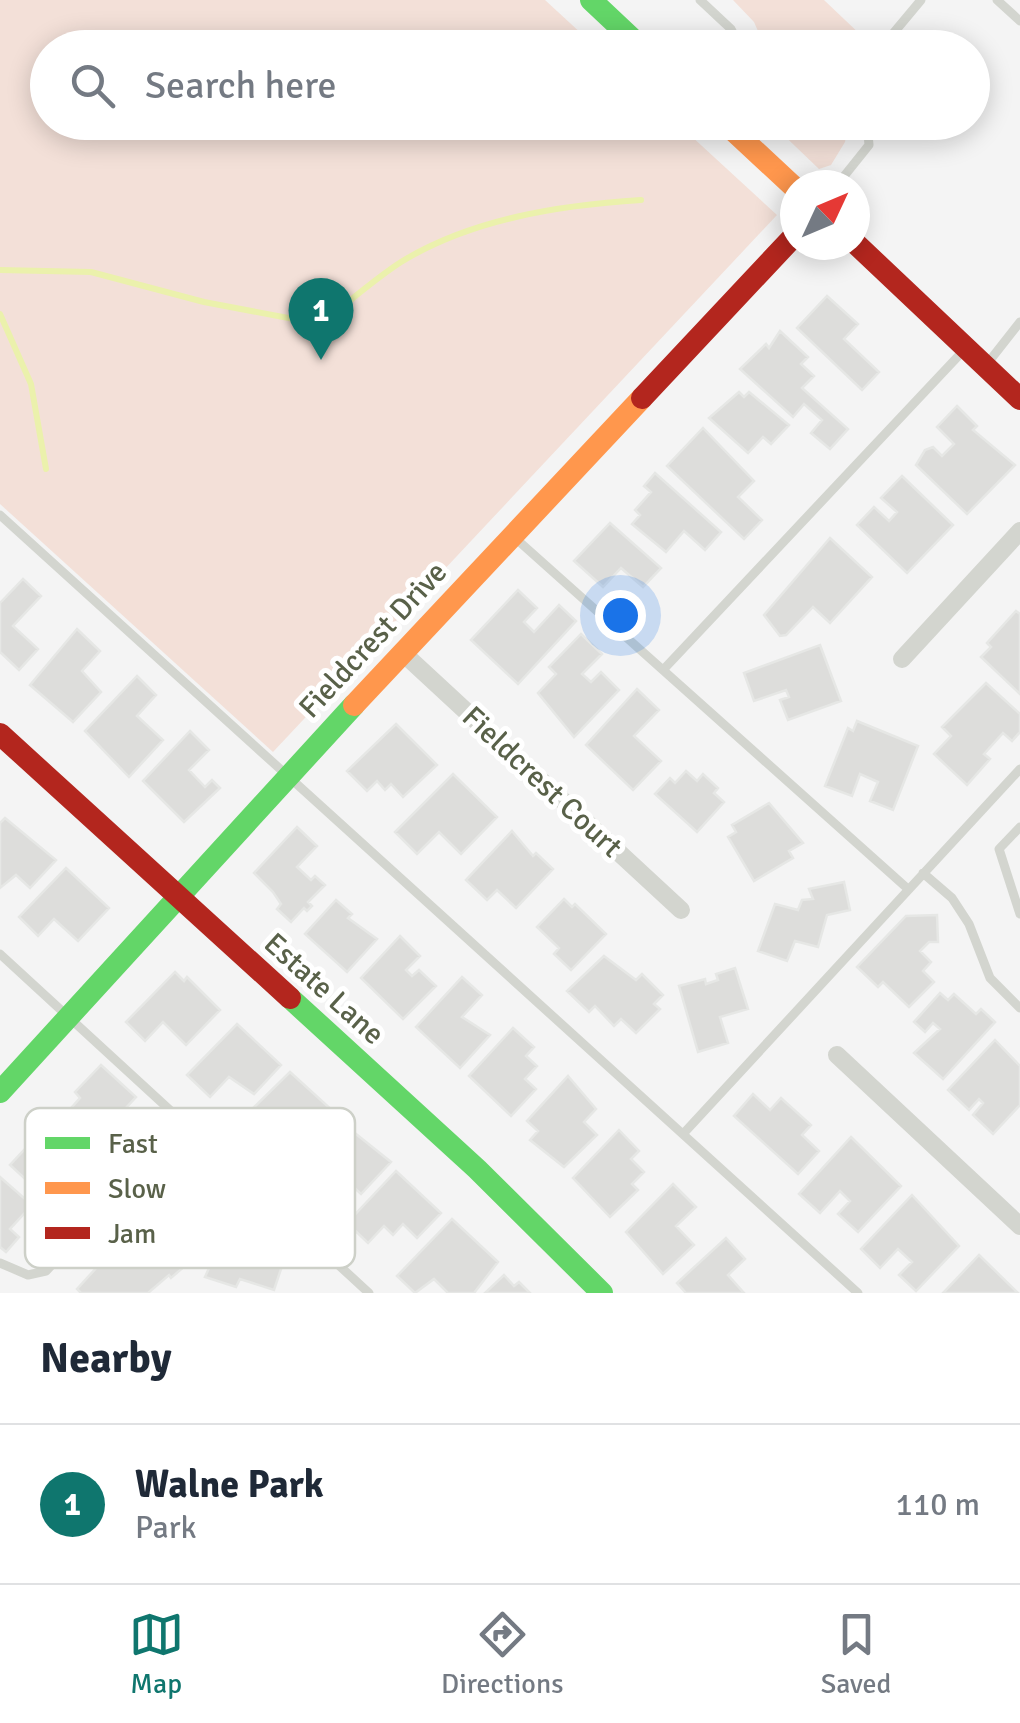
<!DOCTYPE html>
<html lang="en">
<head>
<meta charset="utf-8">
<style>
  body { margin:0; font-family:Signika,sans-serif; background:#f6f6f7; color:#1f2937 }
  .compass { position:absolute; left:780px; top:170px; width:90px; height:90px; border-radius:50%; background:#fff; box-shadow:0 5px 25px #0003; rotate:46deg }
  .you { position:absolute; left:620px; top:615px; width:35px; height:35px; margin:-25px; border:8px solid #fff; border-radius:50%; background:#1a73e8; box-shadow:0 0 0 15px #1a73e833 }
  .badge { display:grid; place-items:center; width:65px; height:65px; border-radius:50%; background:#0f766e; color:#fff; font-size:32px; font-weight:700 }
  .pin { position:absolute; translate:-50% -82px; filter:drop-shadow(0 2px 5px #0008) }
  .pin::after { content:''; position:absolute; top:52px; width:35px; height:30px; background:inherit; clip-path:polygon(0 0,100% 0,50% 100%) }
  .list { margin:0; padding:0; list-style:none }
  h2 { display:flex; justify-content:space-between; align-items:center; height:130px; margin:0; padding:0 40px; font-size:42px }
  h2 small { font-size:32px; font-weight:400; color:#747a83 }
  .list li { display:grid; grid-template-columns:65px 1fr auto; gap:30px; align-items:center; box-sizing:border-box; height:160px; padding:0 40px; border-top:2px solid #e0e1e3 }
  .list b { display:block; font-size:38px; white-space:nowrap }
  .list p { margin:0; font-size:32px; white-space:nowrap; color:#747a83 }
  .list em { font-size:32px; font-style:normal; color:#747a83 }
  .icon { flex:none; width:55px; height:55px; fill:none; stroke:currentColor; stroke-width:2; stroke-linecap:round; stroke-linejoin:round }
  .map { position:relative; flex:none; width:1020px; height:1293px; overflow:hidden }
  .search { position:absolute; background:#fff; box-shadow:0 5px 25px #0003; left:30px; right:30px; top:30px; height:110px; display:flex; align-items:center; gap:25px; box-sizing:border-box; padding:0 35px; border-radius:55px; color:#747a83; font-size:38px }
  .sheet { height:290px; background:#fff }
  nav { display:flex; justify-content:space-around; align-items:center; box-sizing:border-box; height:140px; border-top:2px solid #e0e1e3; background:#fff; font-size:28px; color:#747a83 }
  nav a { display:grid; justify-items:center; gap:5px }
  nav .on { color:#0f766e }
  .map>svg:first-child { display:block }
  .green { fill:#f3e0d8 }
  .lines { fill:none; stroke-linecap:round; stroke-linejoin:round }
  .stream { stroke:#ebf1ac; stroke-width:6 }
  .building { fill:#dddddb; stroke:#e6e7e5; stroke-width:2.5 }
  .lane { stroke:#d3d5cf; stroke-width:9 }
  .street { stroke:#d3d5cf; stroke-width:18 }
  .fast { stroke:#63d668; stroke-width:22 }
  .slow { stroke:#ff974d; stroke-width:22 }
  .jam { stroke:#b3261e; stroke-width:22 }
  .labels { text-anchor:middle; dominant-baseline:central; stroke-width:10; stroke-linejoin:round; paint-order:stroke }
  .street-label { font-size:30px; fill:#596149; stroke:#fff }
  .key { fill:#fff; stroke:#cdd0c8; stroke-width:2.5 }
  .key-label { font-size:28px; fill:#596149 }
</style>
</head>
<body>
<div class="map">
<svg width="1020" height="1293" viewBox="0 0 1020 1293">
  <rect width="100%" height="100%" fill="#f4f4f4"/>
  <path class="green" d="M0,0H545L596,47L48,48V122L677,123L777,215L273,752L0,504Z
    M733,0H824L864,38L859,47H765L754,22Z
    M771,123H848L845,142L831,165L819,169Z"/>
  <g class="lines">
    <path class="stream" d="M0,270L91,272L204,302L320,324C347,304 373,280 401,262C471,219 560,205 641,200
      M0,314L31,384L46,469"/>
  </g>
  <path class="building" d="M827,296L858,324L844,339L879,372L862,390L797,328Z
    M780,331L808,357L801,364L814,376L802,388L848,429L830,449L811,433L822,420L804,404L793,417L740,369L766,344L769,348Z
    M739,392L744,397L749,392L789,425L771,444L763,437L748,453L709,418Z
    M957,406L977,426L973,430L1015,465L967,514L916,465L925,450L933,447L942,456L954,444L937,427Z
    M703,428L754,481L738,497L762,520L744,539L667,466Z
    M655,473L721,532L705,550L684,531L666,552L632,524L640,515L635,510L651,492L644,486Z
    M902,476L953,525L907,573L857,525L874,507L889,521L897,512L881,498Z
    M610,523L661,568L643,587L621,568L603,587L574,561Z
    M830,538L872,577L830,623L813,607L786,635L780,636L764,615Z
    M23,579L41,596L13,626L38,649L19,670L0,652V603Z
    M518,590L537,608L524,622L534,632L559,605L576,621L518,684L471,640Z
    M1016,611L1020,614V694L981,657L991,647L987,643Z
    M77,629L100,651L82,671L101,692L73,722L30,685Z
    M581,634L602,654L582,674L591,682L601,672L619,690L574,737L538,693L556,674L549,667Z
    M820,645L841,701L788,720L780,700L789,697L786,690L754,701L744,673Z
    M137,676L156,695L137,716L163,740L129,777L85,731Z
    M986,683L1020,714V732L1012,741L1003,733L984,754L990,759L967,785L934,754L951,736L942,727Z
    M637,689L659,710L634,736L661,761L633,790L586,745Z
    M857,721L918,746L893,810L870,801L878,782L860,774L852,796L825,786L848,728L853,731Z
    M396,724L437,765L403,797L391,784L385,790L377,781L367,791L347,771Z
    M190,731L209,750L189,770L205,787L212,780L220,788L184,822L143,781Z
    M686,771L697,781L703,774L718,788L714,793L724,802L697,832L655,794L670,778L675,783Z
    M453,774L497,817L461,854L439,832L417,854L395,832Z
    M769,803L803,843L789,851L793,858L754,881L728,837L736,832L732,825Z
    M5,818L56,860L30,888L16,875L0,888V823Z
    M297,827L317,846L297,867L311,880L315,876L325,885L308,902L312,906L307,911L304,908L291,922L277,909L281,904L273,892L254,873Z
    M512,831L533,856L536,853L553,869L516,908L497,890L487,900L466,880Z
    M66,868L109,908L78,941L54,919L38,936L19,917Z
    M844,882L850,910L827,915L818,947L795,941L787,961L758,951L775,904L798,910L802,900L813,899L809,889Z
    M564,899L572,907L575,904L606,934L571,970L554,954L559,948L537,927Z
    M336,900L352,914L348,918L377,939L347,972L305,934Z
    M937,915L938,942H929L920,951L931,962L923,971L934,982L909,1007L883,982L878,987L857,967L906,916Z
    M400,936L420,956L406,970L412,976L419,970L436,986L403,1019L361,978Z
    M604,956L636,980L642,974L663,995L654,1004L660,1009L636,1033L621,1019L614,1026L595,1006L589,1012L567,991Z
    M735,968L748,1009L720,1017L728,1043L698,1052L679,986L705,979L706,984L718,980L716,974Z
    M175,972L184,981L187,977L220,1010L186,1045L163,1022L145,1041L126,1022Z
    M462,977L482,995L462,1017L490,1035L460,1068L416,1027Z
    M940,993L948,1000L954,994L976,1014L981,1009L995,1022L943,1079L914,1053L940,1029L933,1023L925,1032L914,1022Z
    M237,1024L281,1065L254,1094L229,1077L210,1097L187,1075Z
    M513,1028L534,1047L526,1056L537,1066L525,1079L536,1089L511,1116L469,1076Z
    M995,1040L1020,1066V1105L993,1134L973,1115L983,1103L979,1099L969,1110L948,1090Z
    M101,1065L136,1097L113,1122L138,1145L118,1166L64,1116L80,1098L75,1092Z
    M290,1072L333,1111L309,1138L295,1124L287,1133L278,1125L263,1141L243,1123L245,1116Z
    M568,1076L596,1109L584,1122L597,1135L564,1167L530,1140L538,1131L527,1121Z
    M753,1094L770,1110L781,1098L811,1125L802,1135L819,1151L798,1174L734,1116Z
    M51,1121L100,1166L81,1186L58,1165L36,1189L10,1165Z
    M341,1122L391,1162L361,1194L346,1180L329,1198L318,1188L296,1208L279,1192Z
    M619,1130L639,1151L631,1159L644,1172L632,1184L638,1190L610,1217L573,1178Z
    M851,1137L901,1186L858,1232L838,1214L850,1201L840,1191L820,1213L799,1194Z
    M396,1171L441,1213L417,1238L403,1224L393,1235L384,1226L368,1243L347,1223Z
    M0,1177L32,1205L10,1229L19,1237L6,1252L0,1247Z
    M673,1184L696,1207L676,1226L694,1245L663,1274L626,1232Z
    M912,1195L959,1246L916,1291L899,1275L912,1262L898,1249L880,1268L861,1249Z
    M452,1219L498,1262L474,1293H448L434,1279L415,1293L397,1276Z
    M159,1235L186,1265L171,1278L169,1275L148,1293H81L77,1289L109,1254L113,1258L122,1250L130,1260Z
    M223,1237L285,1257L274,1290L240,1279L236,1287L205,1277Z
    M726,1238L745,1259L728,1275L744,1293H686L677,1283Z
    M979,1255L1018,1293H943Z
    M504,1275L514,1286L519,1282L530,1293H485Z"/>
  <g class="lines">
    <path class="lane" d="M700,0L731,29L741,48
      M997,0L1020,21
      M881,48L921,0
      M837,185L869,145L867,122
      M987,364L1020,322
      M0,515L858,1293
      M514,537L908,889
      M663,670L964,350
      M1020,827L999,849L1020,914
      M923,873L952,898L969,924L990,978L1020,1008
      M0,954L369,1293
      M683,1134L1020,769
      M0,1263L28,1275L46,1271L187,1125"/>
    <path class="street" d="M403,653L681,910
      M902,659L1020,531
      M837,1055L1020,1226"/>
    <path class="fast" d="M591,0L642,48
      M290,998L477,1169L602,1293
      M0,1092L354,705"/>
    <path class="slow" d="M724,122L795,188
      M354,705L642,398"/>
    <path class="jam" d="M855,243L1020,399
      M642,398L795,235
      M0,734L290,998"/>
  </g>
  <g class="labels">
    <g class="street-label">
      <text transform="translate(373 640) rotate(-47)">Fieldcrest Drive</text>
      <text transform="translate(542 782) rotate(43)">Fieldcrest Court</text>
      <text transform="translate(324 989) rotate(42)">Estate Lane</text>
    </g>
  </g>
  <rect x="25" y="1108" width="330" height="160" rx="15" class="key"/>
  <rect x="45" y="1137" width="45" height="12" fill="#63d668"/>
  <rect x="45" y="1182" width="45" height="12" fill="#ff974d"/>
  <rect x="45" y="1227" width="45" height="12" fill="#b3261e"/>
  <g class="key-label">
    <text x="108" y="1153">Fast</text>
    <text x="108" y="1198">Slow</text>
    <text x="108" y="1243">Jam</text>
  </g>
</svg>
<svg class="compass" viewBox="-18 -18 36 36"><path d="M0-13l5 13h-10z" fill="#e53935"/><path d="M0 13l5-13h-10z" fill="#747a83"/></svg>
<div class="you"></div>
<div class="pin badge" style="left:321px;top:360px">1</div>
<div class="search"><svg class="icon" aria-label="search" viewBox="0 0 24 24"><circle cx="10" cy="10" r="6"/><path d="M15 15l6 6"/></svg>Search here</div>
</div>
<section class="sheet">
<h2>Nearby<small></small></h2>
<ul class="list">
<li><span class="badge">1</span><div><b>Walne Park</b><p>Park</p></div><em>110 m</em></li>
</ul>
</section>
<nav>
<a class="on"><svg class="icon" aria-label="map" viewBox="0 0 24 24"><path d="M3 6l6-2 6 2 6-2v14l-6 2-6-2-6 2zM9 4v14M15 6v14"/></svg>Map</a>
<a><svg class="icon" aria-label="directions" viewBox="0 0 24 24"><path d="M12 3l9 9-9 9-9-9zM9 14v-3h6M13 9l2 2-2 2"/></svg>Directions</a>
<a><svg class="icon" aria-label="saved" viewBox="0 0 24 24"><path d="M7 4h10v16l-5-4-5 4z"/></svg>Saved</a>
</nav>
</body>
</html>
